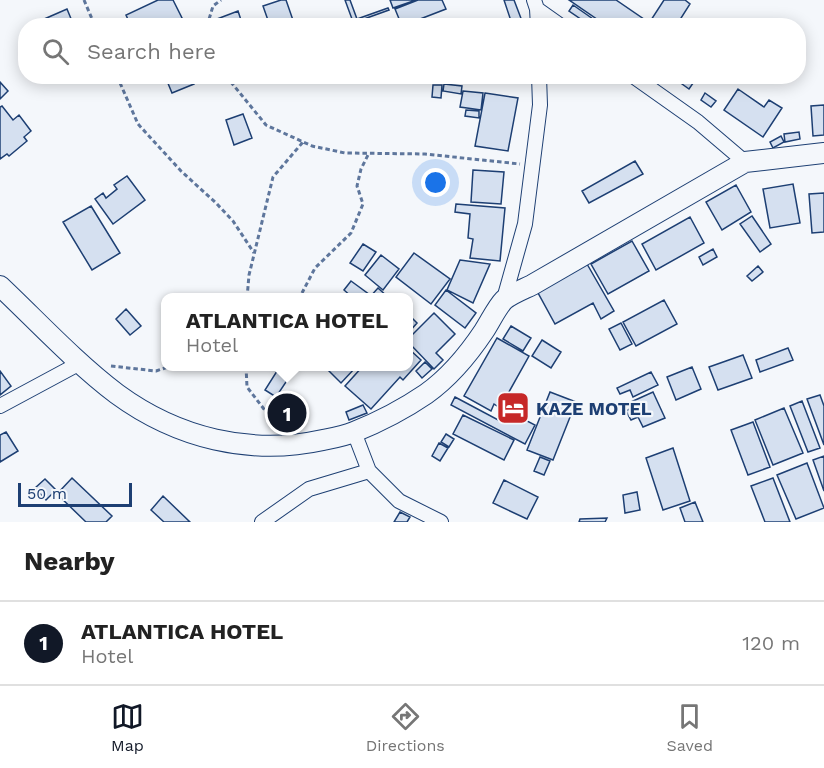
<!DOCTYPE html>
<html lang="en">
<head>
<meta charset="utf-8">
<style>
  body { margin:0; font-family:"Work Sans",sans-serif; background:#f6f6f6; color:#222 }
  .scale { position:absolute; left:18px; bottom:15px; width:114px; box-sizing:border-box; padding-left:6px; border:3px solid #1d3f73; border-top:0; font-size:16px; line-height:21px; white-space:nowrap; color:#1d3f73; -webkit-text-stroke:4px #f4f7fb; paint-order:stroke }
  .you { position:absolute; left:436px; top:183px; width:21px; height:21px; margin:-15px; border:4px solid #fff; border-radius:50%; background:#1a73e8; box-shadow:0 0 0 9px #1a73e833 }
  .badge { display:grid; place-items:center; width:39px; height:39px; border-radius:50%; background:#111827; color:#fff; font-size:20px; font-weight:700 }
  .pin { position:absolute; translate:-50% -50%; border:3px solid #fff; box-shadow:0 2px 6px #0006 }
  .popup { position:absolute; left:161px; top:293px; width:252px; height:78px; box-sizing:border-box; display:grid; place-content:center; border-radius:12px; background:#fff; filter:drop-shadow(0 2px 4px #0005); font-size:20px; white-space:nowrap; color:#767676 }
  .popup b { font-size:22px; color:#222 }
  .popup::after { content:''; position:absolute; left:50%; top:100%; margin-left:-12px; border:12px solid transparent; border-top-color:#fff }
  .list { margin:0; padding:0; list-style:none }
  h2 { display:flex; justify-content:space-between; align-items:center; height:78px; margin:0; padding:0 24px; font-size:26px }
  h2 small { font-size:20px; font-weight:400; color:#767676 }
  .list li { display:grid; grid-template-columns:39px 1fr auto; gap:18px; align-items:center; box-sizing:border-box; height:84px; padding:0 24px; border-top:2px solid #e0e0e0 }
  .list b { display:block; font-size:22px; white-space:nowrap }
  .list p { margin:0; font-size:20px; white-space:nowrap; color:#767676 }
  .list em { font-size:20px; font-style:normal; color:#767676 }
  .icon { flex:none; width:33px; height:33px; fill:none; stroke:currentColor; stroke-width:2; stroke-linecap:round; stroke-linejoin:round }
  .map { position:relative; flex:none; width:824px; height:522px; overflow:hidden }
  .search { position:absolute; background:#fff; box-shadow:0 3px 15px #0003; left:18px; right:18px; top:18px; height:66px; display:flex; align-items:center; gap:15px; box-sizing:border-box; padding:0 21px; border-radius:24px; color:#767676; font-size:22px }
  .sheet { height:162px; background:#fff }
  nav { display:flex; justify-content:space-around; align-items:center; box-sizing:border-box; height:84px; border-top:2px solid #e0e0e0; background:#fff; font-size:16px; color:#767676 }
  nav a { display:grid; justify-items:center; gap:3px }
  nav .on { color:#111827 }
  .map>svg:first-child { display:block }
  .building { fill:#d5e0f0; stroke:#1d3f73; stroke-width:1.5 }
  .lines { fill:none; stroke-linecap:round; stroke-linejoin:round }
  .minor-casing { stroke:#1d3f73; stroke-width:16 }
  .secondary-casing { stroke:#1d3f73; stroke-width:22 }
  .path { stroke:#5e769c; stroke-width:3; stroke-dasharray:4.5 3; stroke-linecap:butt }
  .minor { stroke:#f4f7fb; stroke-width:14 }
  .secondary { stroke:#f4f7fb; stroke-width:20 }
  .labels { text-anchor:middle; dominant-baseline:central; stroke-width:4.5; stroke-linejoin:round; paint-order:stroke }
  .poi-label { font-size:18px; font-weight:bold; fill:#1d3f73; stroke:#f4f7fb; text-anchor:start }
</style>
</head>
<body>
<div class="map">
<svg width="824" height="522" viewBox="0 0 824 522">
  <rect width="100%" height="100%" fill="#f4f7fb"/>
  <path class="building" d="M158,0H173L182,18L167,26H131L126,15Z
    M281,0H286L295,26H270L263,6Z
    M345,0H350L357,19L388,8L389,10L364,19L367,26H337L352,19Z
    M390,0H416L393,8Z
    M418,0H442L446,9L402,26L395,9Z
    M504,0H514L522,21L512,24Z
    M569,0H616L654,26H607Z
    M664,0H685L690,4L676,26H659L651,20Z
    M573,5L603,26H591L569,11Z
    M67,9L74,26H42L44,25L42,20Z
    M238,11L243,26H219L217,19Z
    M165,76H191L194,84L172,93Z
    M671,76H698L689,89Z
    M0,82L8,91L0,99Z
    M444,84L462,86L461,94L443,91Z
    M433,85H442L441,98L432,97Z
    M738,89L764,107L769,100L782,108L763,137L724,110Z
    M463,91L483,93L481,110L460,107Z
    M485,93L518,98L508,151L475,146Z
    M705,93L716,101L711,107L701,100Z
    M824,105V135L813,136L811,106Z
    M2,106L13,120L19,115L31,131L24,137L27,141L9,156L7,154L0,159V107Z
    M466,110L479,111V118L465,116Z
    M243,114L252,138L234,145L226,120Z
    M799,132L800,139L785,142L784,134Z
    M781,136L784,142L773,148L770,142Z
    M635,161L643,174L589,203L582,191Z
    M473,170L504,172L501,204L471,202Z
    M127,176L145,200L113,224L95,199L103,193L106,198L117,189L114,185Z
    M793,184L800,223L770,228L763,189Z
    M736,185L751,212L722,230L706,202Z
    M824,193V232L812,233L809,194Z
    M456,204L505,208L500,261L470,258L473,239L468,238L470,214L455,212Z
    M91,206L120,253L92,270L63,222Z
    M752,216L771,244L760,252L740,224Z
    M690,217L704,243L656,270L642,244Z
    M632,241L649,271L608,294L591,264Z
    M363,244L376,252L363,271L350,263Z
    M713,249L717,257L703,265L699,257Z
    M414,253L450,279L431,304L396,277Z
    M381,255L399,269L383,290L365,275Z
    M460,260L490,264L473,303L447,290Z
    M587,264L614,311L601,319L593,303L555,324L537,291Z
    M758,266L763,272L752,281L747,276Z
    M351,281L370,295L368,298H353L344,290Z
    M378,288L389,298H369Z
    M446,290L476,313L465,328L435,305Z
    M664,300L677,324L636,346L623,322Z
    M126,309L141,326L130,335L116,319Z
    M434,313L455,334L436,353L443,360L434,369L409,343V338Z
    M409,315L417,323L409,332Z
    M621,323L632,344L620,350L609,329Z
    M511,326L531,338L523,351L503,339Z
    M497,338L529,356L500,408L494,404L491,411L464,396Z
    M542,340L561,352L551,368L532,356Z
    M788,348L793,360L760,372L756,360Z
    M409,349L421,360L403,380L400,377L371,409L345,386L363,366H409Z
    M743,355L752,378L718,390L709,367Z
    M425,362L432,369L422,378L416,371Z
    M324,366H356V367L341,383Z
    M692,367L701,389L676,400L667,377Z
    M0,371L11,386L0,395Z
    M277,371L288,379L276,397L265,390Z
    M651,372L658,385L633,397L630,390L620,394L617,388Z
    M550,392L576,402L553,460L527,450Z
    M653,392L665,418L643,427L638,417L631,420L626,411L633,407L631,402Z
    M820,395L824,406V445L807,399Z
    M455,397L500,421L506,410L535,425L525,444L451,405Z
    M802,401L820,448L808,452L790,406Z
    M363,405L367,413L349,420L346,412Z
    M784,408L803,453L773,465L755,420Z
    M463,415L514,440L504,460L453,434Z
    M753,422L770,467L748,475L731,430Z
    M6,432L18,451L0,462V435Z
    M446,434L454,439L449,447L441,442Z
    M439,443L448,448L440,461L432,456Z
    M673,448L690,501L663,510L646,458Z
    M824,456V491L813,460Z
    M540,457L550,461L544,475L534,471Z
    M807,463L824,508L796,519L777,475Z
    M72,478L112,516L106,522H86L57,494Z
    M773,478L790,522H765L751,486Z
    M45,479L56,490L46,500L35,488Z
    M504,480L538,497L527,519L493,503Z
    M637,492L640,510L625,513L623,495Z
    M163,496L190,522H164L151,510Z
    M695,502L703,522H685L680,508Z
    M400,512L410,517L407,522H394Z
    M607,518L605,522H579L580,519Z"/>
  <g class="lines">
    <defs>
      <path id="minor" d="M534,0L537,9L538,26
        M537,9L561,26
        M633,76L698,122L745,162
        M504,299L525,224L540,105L539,76
        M0,406L80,363
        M354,432L369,471L399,501L441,522
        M262,522L309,489L369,471"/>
      <path id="secondary" d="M0,286C38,322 75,362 117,394C177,438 250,456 323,440C333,438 344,436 354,432C379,422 404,409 426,394C450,377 468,355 484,331C490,322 497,307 504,300C511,294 524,289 532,285L745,162L824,153"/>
    </defs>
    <use href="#minor" class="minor-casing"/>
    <use href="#secondary" class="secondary-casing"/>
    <path class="path" d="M84,0L95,26
      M207,26L213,6L221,0
      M117,76L138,124L181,171L216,203L233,221L254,253
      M226,76L266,125L312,146L345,153L425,154L520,164
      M247,298L249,275L273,177L303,142
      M296,298L302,293L315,268L351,233L363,204L357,186L361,169L369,153
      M111,366L156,371L171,366
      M246,366L247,387L267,413L285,427"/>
    <use href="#minor" class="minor"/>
    <use href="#secondary" class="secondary"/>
  </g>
  <defs>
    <symbol id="hotel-square" viewBox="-11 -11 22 22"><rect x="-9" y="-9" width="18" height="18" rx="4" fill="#c62828" stroke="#f4f7fb"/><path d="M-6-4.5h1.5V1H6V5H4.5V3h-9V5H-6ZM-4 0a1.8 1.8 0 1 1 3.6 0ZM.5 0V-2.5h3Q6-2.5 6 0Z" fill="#fff"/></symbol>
  </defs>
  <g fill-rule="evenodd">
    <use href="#hotel-square" x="494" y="389" width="38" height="38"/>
  </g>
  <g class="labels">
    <g class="poi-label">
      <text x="536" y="408">KAZE MOTEL</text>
    </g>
  </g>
</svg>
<div class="scale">50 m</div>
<div class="you"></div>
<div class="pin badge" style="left:287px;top:413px">1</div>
<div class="popup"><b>ATLANTICA HOTEL</b>Hotel</div>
<div class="search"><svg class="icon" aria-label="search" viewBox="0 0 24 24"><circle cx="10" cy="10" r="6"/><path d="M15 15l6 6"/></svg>Search here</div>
</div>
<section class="sheet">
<h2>Nearby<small></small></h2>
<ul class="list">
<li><span class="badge">1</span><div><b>ATLANTICA HOTEL</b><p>Hotel</p></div><em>120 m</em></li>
</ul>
</section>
<nav>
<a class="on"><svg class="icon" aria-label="map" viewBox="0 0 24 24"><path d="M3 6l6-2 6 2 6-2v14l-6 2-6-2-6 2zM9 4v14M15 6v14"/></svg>Map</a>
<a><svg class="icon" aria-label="directions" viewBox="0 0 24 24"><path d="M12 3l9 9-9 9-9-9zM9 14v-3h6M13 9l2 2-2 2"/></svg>Directions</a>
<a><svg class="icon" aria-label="saved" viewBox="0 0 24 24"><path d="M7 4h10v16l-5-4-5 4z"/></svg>Saved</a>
</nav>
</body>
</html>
